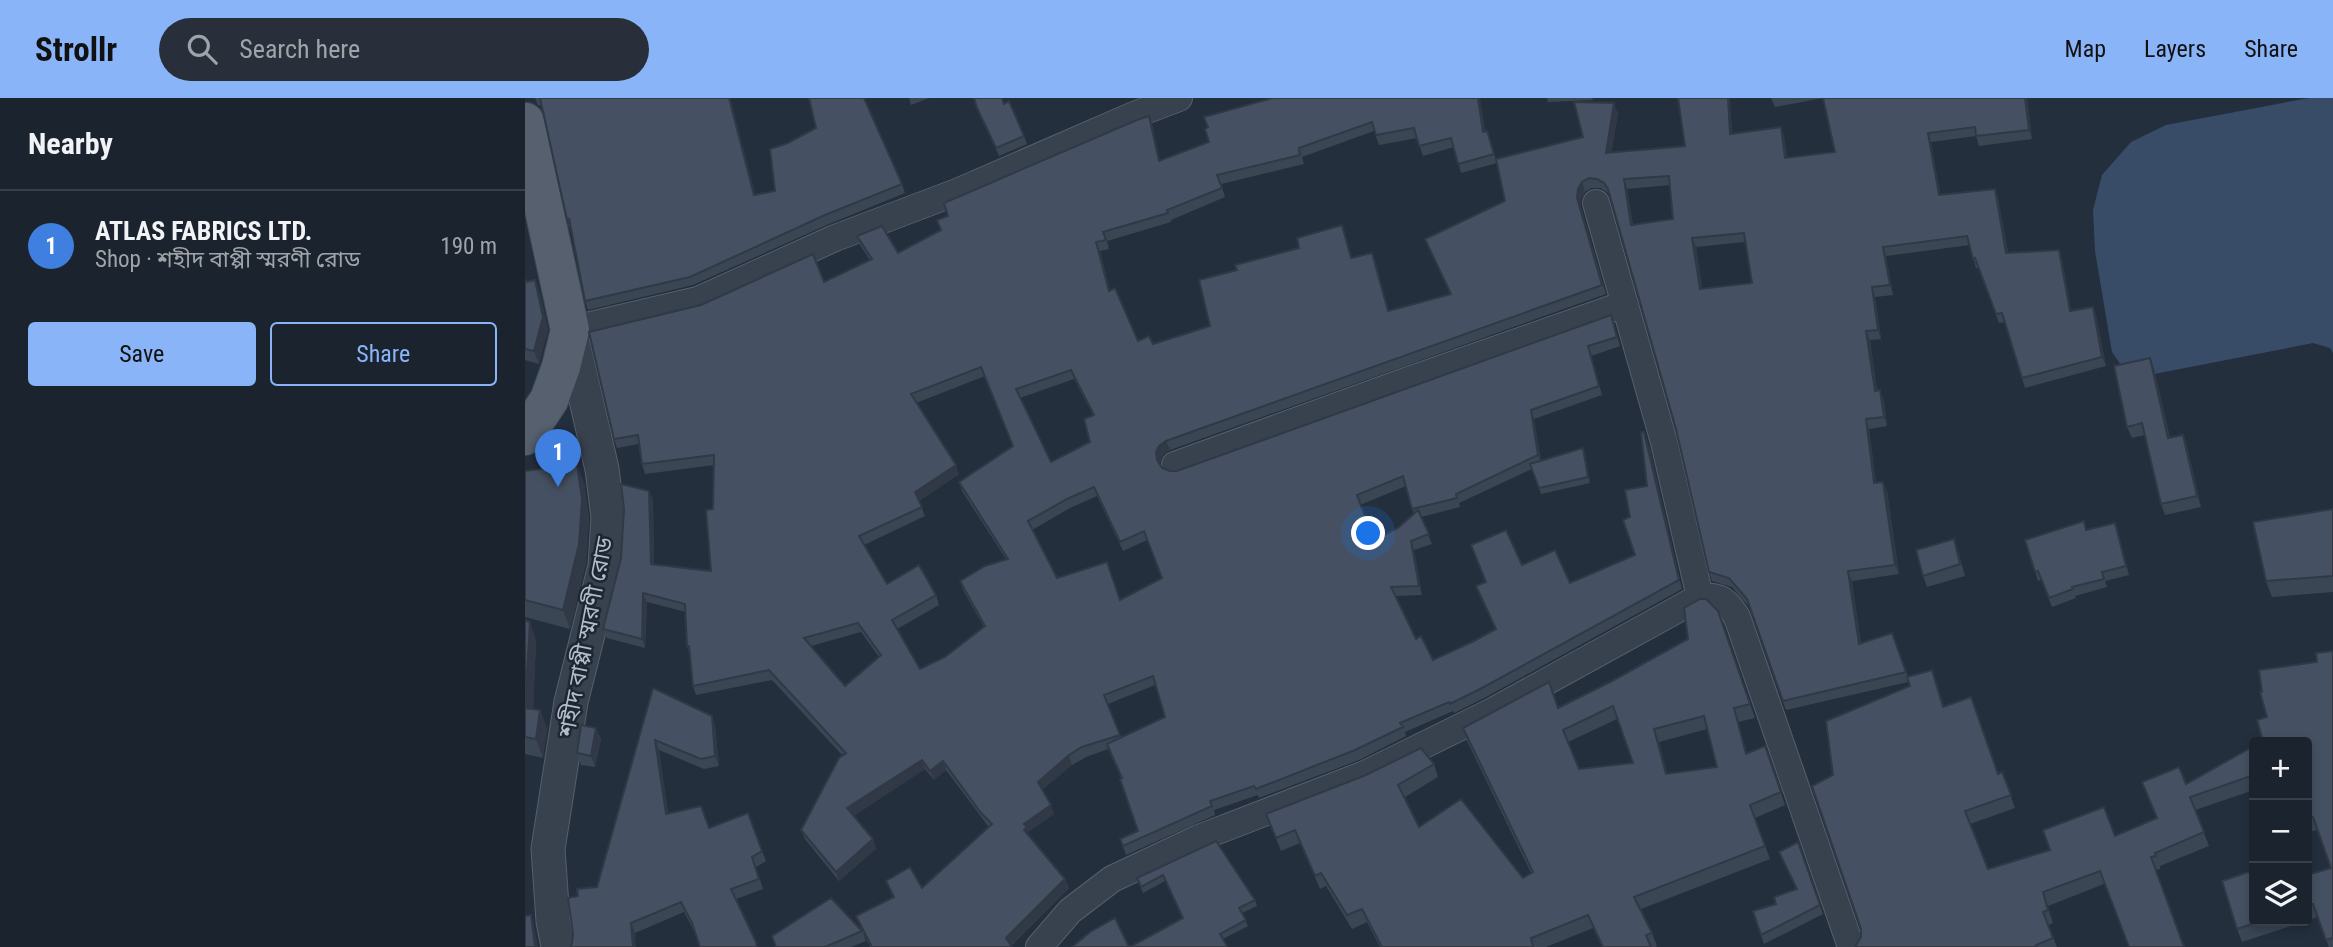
<!DOCTYPE html>
<html lang="en">
<head>
<meta charset="utf-8">
<style>
  body { margin:0; font-family:"Roboto Condensed","Noto Sans Bengali",sans-serif; background:#282f3a; color:#f1f3f6 }
  .controls { position:absolute; right:21px; bottom:21px; display:grid; overflow:hidden; border-radius:7px; box-shadow:0 4px 10px #0003 }
  .controls button { width:63px; height:63px; display:grid; place-items:center; padding:0; border:0; border-bottom:2px solid #39404a; background:#1b232e; color:#f1f3f6; font:35px sans-serif }
  .you { position:absolute; left:844px; top:436px; width:24px; height:24px; margin:-18px; border:5px solid #fff; border-radius:50%; background:#1a73e8; box-shadow:0 0 0 10px #1a73e833 }
  .badge { display:grid; place-items:center; width:46px; height:46px; border-radius:50%; background:#8ab4f8; color:#fff; font-size:23px; font-weight:700 }
  .pin { position:absolute; translate:-50% -58px; filter:drop-shadow(0 2px 4px #0008) }
  .pin::after { content:''; position:absolute; top:37px; width:24px; height:21px; background:inherit; clip-path:polygon(0 0,100% 0,50% 100%) }
  .list { margin:0; padding:0; list-style:none }
  h2 { display:flex; justify-content:space-between; align-items:center; height:91px; margin:0; padding:0 28px; font-size:30px }
  h2 small { font-size:23px; font-weight:400; color:#a0a4aa }
  .list li { display:grid; grid-template-columns:46px 1fr auto; gap:21px; align-items:center; box-sizing:border-box; height:112px; padding:0 28px; border-top:2px solid #39404a }
  .list b { display:block; font-size:26px; white-space:nowrap }
  .list p { margin:0; font-size:23px; white-space:nowrap; color:#a0a4aa }
  .list em { font-size:23px; font-style:normal; color:#a0a4aa }
  .actions { display:flex; gap:14px; padding:21px 28px }
  .actions a { flex:1; padding:16px 0; border:2px solid #8ab4f8; border-radius:7px; text-align:center; font-size:24px; color:#8ab4f8 }
  .actions .main { background:#8ab4f8; color:#111 }
  .icon { flex:none; width:38px; height:38px; fill:none; stroke:currentColor; stroke-width:2; stroke-linecap:round; stroke-linejoin:round }
  .map { position:relative; flex:none; width:1808px; height:849px; overflow:hidden }
  header { display:flex; align-items:center; gap:42px; box-sizing:border-box; height:98px; padding:0 35px; background:#8ab4f8; color:#111 }
  header strong { font-size:33px }
  nav { display:flex; gap:38px; margin-inline-start:auto; font-size:24px }
  .search { width:490px; height:63px; background:#282f3a; display:flex; align-items:center; gap:18px; box-sizing:border-box; padding:0 24px; border-radius:38px; color:#a0a4aa; font-size:26px }
  main { display:flex }
  aside { flex:1; background:#1b232e }
  .map>svg:first-child { display:block }
  .water { fill:#394c67 }
  .lines { fill:none; stroke-linecap:round; stroke-linejoin:round }
  .minor-casing { stroke:#565f6c; stroke-width:28 }
  .tertiary-casing { stroke:#565f6c; stroke-width:35 }
  .primary-casing { stroke:#414a57; stroke-width:40 }
  .minor { stroke:#38414e; stroke-width:26 }
  .tertiary { stroke:#38414e; stroke-width:33 }
  .primary { stroke:#56606e; stroke-width:38 }
  .wall { fill:#3b4654; fill-rule:evenodd }
  .shaded-wall { fill:#303945 }
  .building { fill:#455162; stroke:#303945; stroke-width:2; fill-rule:evenodd }
  .labels { text-anchor:middle; dominant-baseline:central; stroke-width:5; stroke-linejoin:round; paint-order:stroke }
  .street-label { font-size:23px; fill:#b4bcc9; stroke:#1d2633 }
</style>
</head>
<body>
<header>
<strong>Strollr</strong>
<div class="search"><svg class="icon" aria-label="search" viewBox="0 0 24 24"><circle cx="10" cy="10" r="6"/><path d="M15 15l6 6"/></svg>Search here</div>
<nav><a>Map</a><a>Layers</a><a>Share</a></nav>
</header>
<main>
<aside>
<h2>Nearby<small></small></h2>
<ul class="list">
<li><span class="badge" style="background:#3f7fe0">1</span><div><b>ATLAS FABRICS LTD.</b><p>Shop · শহীদ বাপ্পী স্মরণী রোড</p></div><em>190 m</em></li>
</ul>
<div class="actions"><a class="main">Save</a><a>Share</a></div>
</aside>
<div class="map">
<svg width="1808" height="849" viewBox="0 0 1808 849">
  <rect width="100%" height="100%" fill="#242f3e"/>
  <path class="water" d="M1784,0H1808V255L1805,250L1788,245L1624,277L1600,273L1587,254L1570,153L1568,112L1577,77L1606,44L1641,27Z"/>
  <g class="lines">
    <defs>
      <path id="minor" d="M45,232L173,202L310,140L432,94L609,17L654,0
        M650,367L881,283L1100,206
        M1175,499C1197,497 1200,502 1212,519L1326,849
        M514,849L545,813L587,781L674,740L840,676L968,613L1175,499L1139,344L1071,105"/>
      <path id="tertiary" d="M33,849L28,823L23,751L46,604L80,468L83,419L77,371L45,232"/>
      <path id="primary" d="M0,24L45,232L36,269L24,302L0,338"/>
    </defs>
    <use href="#minor" class="minor-casing"/>
    <use href="#tertiary" class="tertiary-casing"/>
    <use href="#primary" class="primary-casing"/>
    <use href="#minor" class="minor"/>
    <use href="#tertiary" class="tertiary"/>
    <use href="#primary" class="primary"/>
  </g>
  <path class="wall" d="M10,0H205L230,96L377,86L380,95L304,126L168,187L63,212L60,203L47,132L46,134L43,126L17,8L13,7Z
    M384,0H404L386,7Z
    M748,0L962,33L972,65L936,75L929,49L898,58L892,40L854,47L849,33L777,59L779,66L696,86L700,99L646,122V124L582,143L584,151L575,153L585,193L613,243L628,246L685,228L712,172L774,150L817,127L827,160L847,155L863,213L925,196L900,141L980,103L1058,39L1093,15L1086,54L1160,48L1208,36L1259,38L1262,60L1310,54L1298,0L1250,9L1246,0H1502L1507,41L1454,48L1451,38L1406,44L1415,96L1470,91L1473,100L1483,155L1537,161L1546,213L1571,218L1581,268L1500,290L1480,224L1474,225L1453,170H1451L1445,147L1361,158L1368,197L1350,199L1356,241L1345,242L1352,293L1359,302L1362,328L1344,331L1351,385L1362,393L1374,476L1327,483L1336,545L1367,535L1383,579L1407,572L1419,608L1473,676L1477,674L1490,710L1445,726L1463,771L1590,738L1631,720L1661,686L1729,648V692L1670,712L1684,748L1635,768V771L1579,786L1523,808L1528,825L1523,827L1532,849H1330L1336,839V831L1308,677L1385,588L1383,584L1261,612L1225,510L1207,489L1187,483L1184,474L1151,331L1085,98L1082,94L1075,90H1067L1060,94L1056,101V109L1081,196L645,352L638,357L635,364V367L637,370L645,373H652L1086,217L1095,248L1066,258L1077,297L1009,321L1016,363L1060,356L1065,385L1016,396L1007,371L934,405L935,409L896,419L907,446L889,452L897,497L871,498L891,541L908,562L947,544L970,531L951,488L997,467L1045,485L1110,457L1105,419L1122,388L1124,348L1157,491L961,599L929,615L928,613L880,634L881,638L834,662L734,700L733,697L689,712L690,717L601,757L595,741L613,733L596,680L583,651L561,659L547,667L517,692L529,716L503,734L505,739L540,781L544,790L486,848L487,849H345L338,834L341,843L326,849H251L337,833L331,818L368,800L361,783L397,790L464,729L460,724L421,672L409,682L400,671L328,718L348,741L351,751L314,783L280,741L276,732L318,658L247,582L171,597L168,588L165,556L162,548L161,514L122,504L120,550L82,540L78,531L124,393L128,402L129,466L186,473L188,411L189,367L120,376L117,366L114,346L92,350L89,341L299,184L345,162L335,147L332,138L373,155L416,132L423,118L624,18L627,27L635,63L684,44ZM1145,87L1148,121L1108,127L1102,91ZM1220,144L1227,185L1177,191L1171,149ZM460,278L488,348L434,384L437,393L481,461L435,483L438,492L459,529L420,559L395,571L372,531L414,507L411,497L362,486L339,447L400,418L394,403L434,376L391,305ZM549,281L568,317L565,344L526,364L495,300ZM881,388L889,416L873,430L849,442L835,407ZM572,398L598,453L622,442L637,480L595,502L532,480L507,432L545,410ZM336,534L354,559L320,588L286,548ZM630,587L640,619L596,639L583,606Z
    M1022,0H1067L1068,2L1023,4Z
    M479,6L499,38L502,46L474,58L452,10Z
    M0,179L1,184L15,195L23,232L14,266L0,262Z
    M1625,260L1629,271L1645,340L1658,337L1662,348L1676,409L1640,417L1636,406L1620,337L1607,340L1602,329Z
    M0,373L59,385L64,420L61,465L45,531L0,519Z
    M1808,411V494L1747,499L1741,483Z
    M1562,432L1593,434L1604,477L1580,483L1582,489L1550,498L1551,500L1527,509L1516,482L1513,483L1500,442Z
    M1433,453L1440,478L1402,489L1398,478Z
    M1193,513L1230,620L1213,624L1222,656L1240,648L1260,707L1230,720L1245,761L1116,811L1127,835L1132,848L1130,849H1077L1068,830L1021,849H855L842,824L827,831L801,788L795,791L775,745L756,753L741,716L909,666L913,679L880,699L894,729L998,780L1006,775L942,643L938,630L1033,610L1087,583L1163,541ZM1092,621L1108,665L1054,671L1043,644ZM1182,631L1192,669L1142,676L1134,644Z
    M0,522L5,524L11,543L8,611L15,612L22,631L18,660L0,656Z
    M1808,553V849H1804L1792,819L1782,823V777L1806,770L1792,732L1782,735V644L1738,643L1742,619L1792,564Z
    M128,590L190,628L194,668L179,671L134,652L143,716L184,730L237,753L241,763L231,769L238,791L211,801L233,849H175L169,833L159,814L110,835L47,846L53,798L72,789Z
    M71,630L76,641L70,669L56,667L52,655Z
    M691,743L730,802L732,808L717,815L723,828L698,841L703,849H605L657,820L640,783L618,795L612,780Z
    M1273,744L1298,816L1239,846L1228,813L1251,806L1271,791L1254,754Z
    M1729,823H1781L1717,844L1712,831Z"/>
  <path class="shaded-wall" d="M204,0H205L232,105L229,97Z
    M953,0H955L962,43L958,34Z
    M1203,0H1205L1208,45L1205,36Z
    M1500,0H1502L1507,41L1504,32Z
    M1089,5L1093,15L1085,64L1081,55Z
    M624,18L627,27L637,73L634,63Z
    M1256,29L1259,38L1264,69L1260,60Z
    M1403,35L1406,44L1417,106L1414,97Z
    M1099,81L1102,91L1109,137L1106,127Z
    M1057,84L1060,94L1056,101V109L1081,196L1052,100L1053,91Z
    M1470,91L1473,100L1485,165L1481,155Z
    M1167,140L1171,149L1179,200L1175,191Z
    M571,144L575,153L587,202L584,193Z
    M1358,149L1361,158L1368,197L1365,187Z
    M1534,152L1537,161L1548,223L1545,213Z
    M847,155L851,164L866,223L863,213Z
    M10,182L15,195L23,232L14,266L9,253Z
    M1347,189L1350,199L1356,241L1353,232Z
    M1568,209L1571,218L1581,268L1577,259Z
    M1341,233L1345,242L1353,302L1350,293Z
    M1625,260L1629,271L1647,352L1643,340Z
    M1355,292L1359,302L1362,328L1359,319Z
    M1006,312L1009,321L1016,366L1013,357Z
    M1341,321L1344,331L1352,395L1349,385Z
    M1119,334L1124,348L1157,491L1154,482Z
    M1658,337L1662,348L1676,409L1672,398Z
    M641,343L645,352L638,357L635,364V372L632,362L631,354L634,348Z
    M1058,350L1060,356L1065,385L1063,379Z
    M52,366L59,385L64,420L61,465L45,531L38,512Z
    M431,367L434,376L393,403L390,394Z
    M1358,384L1362,393L1374,476L1370,467Z
    M124,393L128,402L129,475L126,466Z
    M1590,425L1593,434L1604,477L1601,468Z
    M886,443L889,452L897,497L894,488Z
    M1323,473L1327,483L1337,555L1334,546Z
    M118,495L122,504L120,550L117,541Z
    M5,524L11,543L7,629L0,610Z
    M1407,572L1412,585L1422,622L1418,609Z
    M1209,610L1213,624L1226,669L1221,656Z
    M15,612L22,631L18,660L11,641Z
    M187,618L190,628L194,668L190,658Z
    M71,630L76,641L70,669L66,658Z
    M1129,631L1134,644L1146,689L1141,676Z
    M130,642L134,652L145,726L141,716Z
    M544,657L547,667L516,693L513,684Z
    M397,662L400,671L326,720L322,710Z
    M418,663L421,672L409,682L405,673Z
    M526,707L529,716L503,734L505,739L502,741L499,732V726Z
    M348,741L351,751L314,783L311,774Z
    M540,781L544,790L484,849L481,840Z
    M1518,794L1523,808L1528,825L1523,812Z
    M6,817L9,827L13,849H10Z
    M106,825L110,835L111,849H108Z"/>
  <path class="building" d="M15,0H204L229,97L250,93L245,51L263,45L291,30L284,0H339L377,86L300,117L165,179L60,203L44,120L43,126Z
    M449,0H477L479,6L484,3L499,38L471,50L452,10Z
    M748,0H953L958,34L962,33L969,56L933,66L926,40L894,48L889,30L851,37L847,24L774,50L775,57L692,77L697,90L642,112L643,115L578,134L581,142L571,144L584,193L590,190L613,243L624,238L628,246L685,228L674,182L712,172L710,167L774,150L772,140L817,127L826,160L847,155L863,213L926,196L900,141L980,103L971,61L1058,39L1049,4L1089,5L1081,55L1160,48L1153,0H1203L1205,36L1256,29L1260,60L1310,54L1298,0H1500L1504,32L1451,38L1450,29L1403,35L1414,97L1470,91L1481,155L1534,152L1545,213L1568,209L1577,259L1497,280L1477,215L1471,216L1450,160L1448,161L1442,138L1358,149L1365,187L1347,189L1353,232L1341,233L1350,293L1355,292L1359,319L1341,321L1349,385L1358,384L1370,467L1323,473L1334,546L1367,535L1381,574L1258,603L1222,501L1204,480L1184,474L1151,331L1083,91L1079,85L1072,81L1064,80L1057,84L1053,91L1052,100L1077,187L641,343L634,348L631,354L632,362L637,370L645,373H652L1086,217L1092,239L1063,248L1074,288L1006,312L1013,357L931,396L932,400L887,411L878,378L832,397L849,442L873,430L893,412L904,436L886,443L894,488L866,489L891,541L896,538L908,562L947,544L971,531L951,488L961,484L946,447L981,432L997,467L1030,452L1045,485L1110,457L1098,422L1105,419L1100,392L1122,388L1116,334H1119L1120,339L1154,482L957,590L925,606L924,604L875,625L878,629L830,652L731,691L729,688L685,703L687,708L598,748L595,741L613,733L595,681L597,680L582,646L640,619L628,578L579,597L595,637L557,649L544,657L513,684L526,707L499,726L502,729L499,732L540,781L481,840L487,849H347L331,818L369,799L361,783L385,769L397,790L467,726L456,715L418,663L405,673L397,662L322,710L348,741L311,774L276,732L314,660L321,655L244,572L168,588L164,548H162L160,506L118,495L117,541L78,531L96,460L99,411L96,386L124,393L126,466L186,473L181,412L188,411L189,357L117,366L113,337L89,341L64,234L176,207L288,156L299,184L347,161L332,138L357,128L373,155L416,132L412,122L423,118L419,105L612,22L624,18L634,63L684,44L680,31L683,29L679,19ZM1144,78L1148,121L1106,127L1099,81ZM1219,135L1227,185L1175,191L1167,140ZM456,269L488,348L434,384L483,461L460,468L435,483L460,528L420,559L395,571L367,522L411,497L394,467L362,486L334,438L397,409L390,394L431,367L386,296ZM546,272L569,317L559,321L565,344L526,364L491,291ZM569,389L595,444L619,433L637,480L595,502L582,464L532,480L503,423L542,401ZM333,525L356,557L320,588L279,540Z
    M10,182L18,219L9,253L0,251V184Z
    M1625,260L1643,340L1658,337L1672,398L1636,406L1617,325L1602,329L1589,268Z
    M1058,350L1063,379L1014,390L1005,366Z
    M52,366L57,401L54,446L38,512L0,502V373Z
    M1808,411V478L1741,483L1728,424Z
    M1559,423L1561,432L1590,425L1601,468L1577,474L1579,481L1547,489L1548,491L1524,500L1513,473L1510,474L1500,442Z
    M1429,441L1435,466L1398,478L1391,452Z
    M1175,501H1181L1193,513L1225,606L1209,610L1221,656L1240,648L1256,694L1225,707L1240,748L1109,799L1127,835L1121,837L1126,849H1078L1063,817L1006,840L1008,849H857L837,811L822,817L796,775L790,778L770,732L751,740L741,716L841,677L896,650L909,666L873,687L894,729L936,701L998,780L1008,774L938,630L1024,584L1033,610L1087,583L1163,541L1159,510ZM1088,608L1108,665L1054,671L1038,632ZM1179,618L1192,669L1141,676L1129,631Z
    M0,522L5,524L0,610L15,612L11,641L0,639Z
    M1808,553V840L1801,842L1788,806L1782,808V777L1806,770L1788,719L1782,721V644H1736L1738,643L1732,622L1742,619L1735,594H1737L1734,572L1792,564L1791,555Z
    M1407,572L1418,609L1446,599L1473,676L1477,674L1486,697L1440,713L1463,771L1525,752L1518,732L1579,709L1590,738L1632,720L1617,684L1654,669L1661,686L1729,648V677L1665,699L1679,734L1630,755L1631,758L1626,759L1659,849H1604L1575,773L1518,794L1523,812L1518,814L1528,840L1511,847L1512,849H1330L1336,839V831L1287,688L1308,677L1301,623L1385,588L1382,579Z
    M128,590L187,618L190,658L176,661L130,642L141,716L176,708L184,730L223,715L237,753L227,759L234,781L206,791L231,844L232,849H175L167,825L156,804L106,825L108,849H45L47,846L48,836L43,800L53,798L52,791L72,789Z
    M56,627L71,630L66,658L52,655Z
    M691,743L730,802L714,810L721,822L695,836L702,848L700,849H605L658,820L638,777L616,789L612,780Z
    M1273,744L1295,807L1236,837L1228,813L1251,806L1249,799L1272,791L1254,754Z
    M1729,772V823H1736L1712,831L1697,783Z
    M306,800L337,833L300,849H251L247,838Z
    M6,817L10,849H0V818Z
    M590,820L604,849H547L565,834Z"/>
  <g class="labels">
    <g class="street-label">
      <text transform="translate(61 539) rotate(-79)">শহীদ বাপ্পী স্মরণী রোড</text>
    </g>
  </g>
</svg>
<div class="controls">
<button>+</button>
<button>−</button>
<button><svg class="icon" aria-label="layers" viewBox="0 0 24 24"><path d="M12 4l9 5-9 5-9-5zM3 14l9 5 9-5"/></svg></button>
</div>
<div class="you"></div>
<div class="pin badge" style="left:33px;top:389px;background:#3f7fe0">1</div>
</div>
</main>
</body>
</html>
